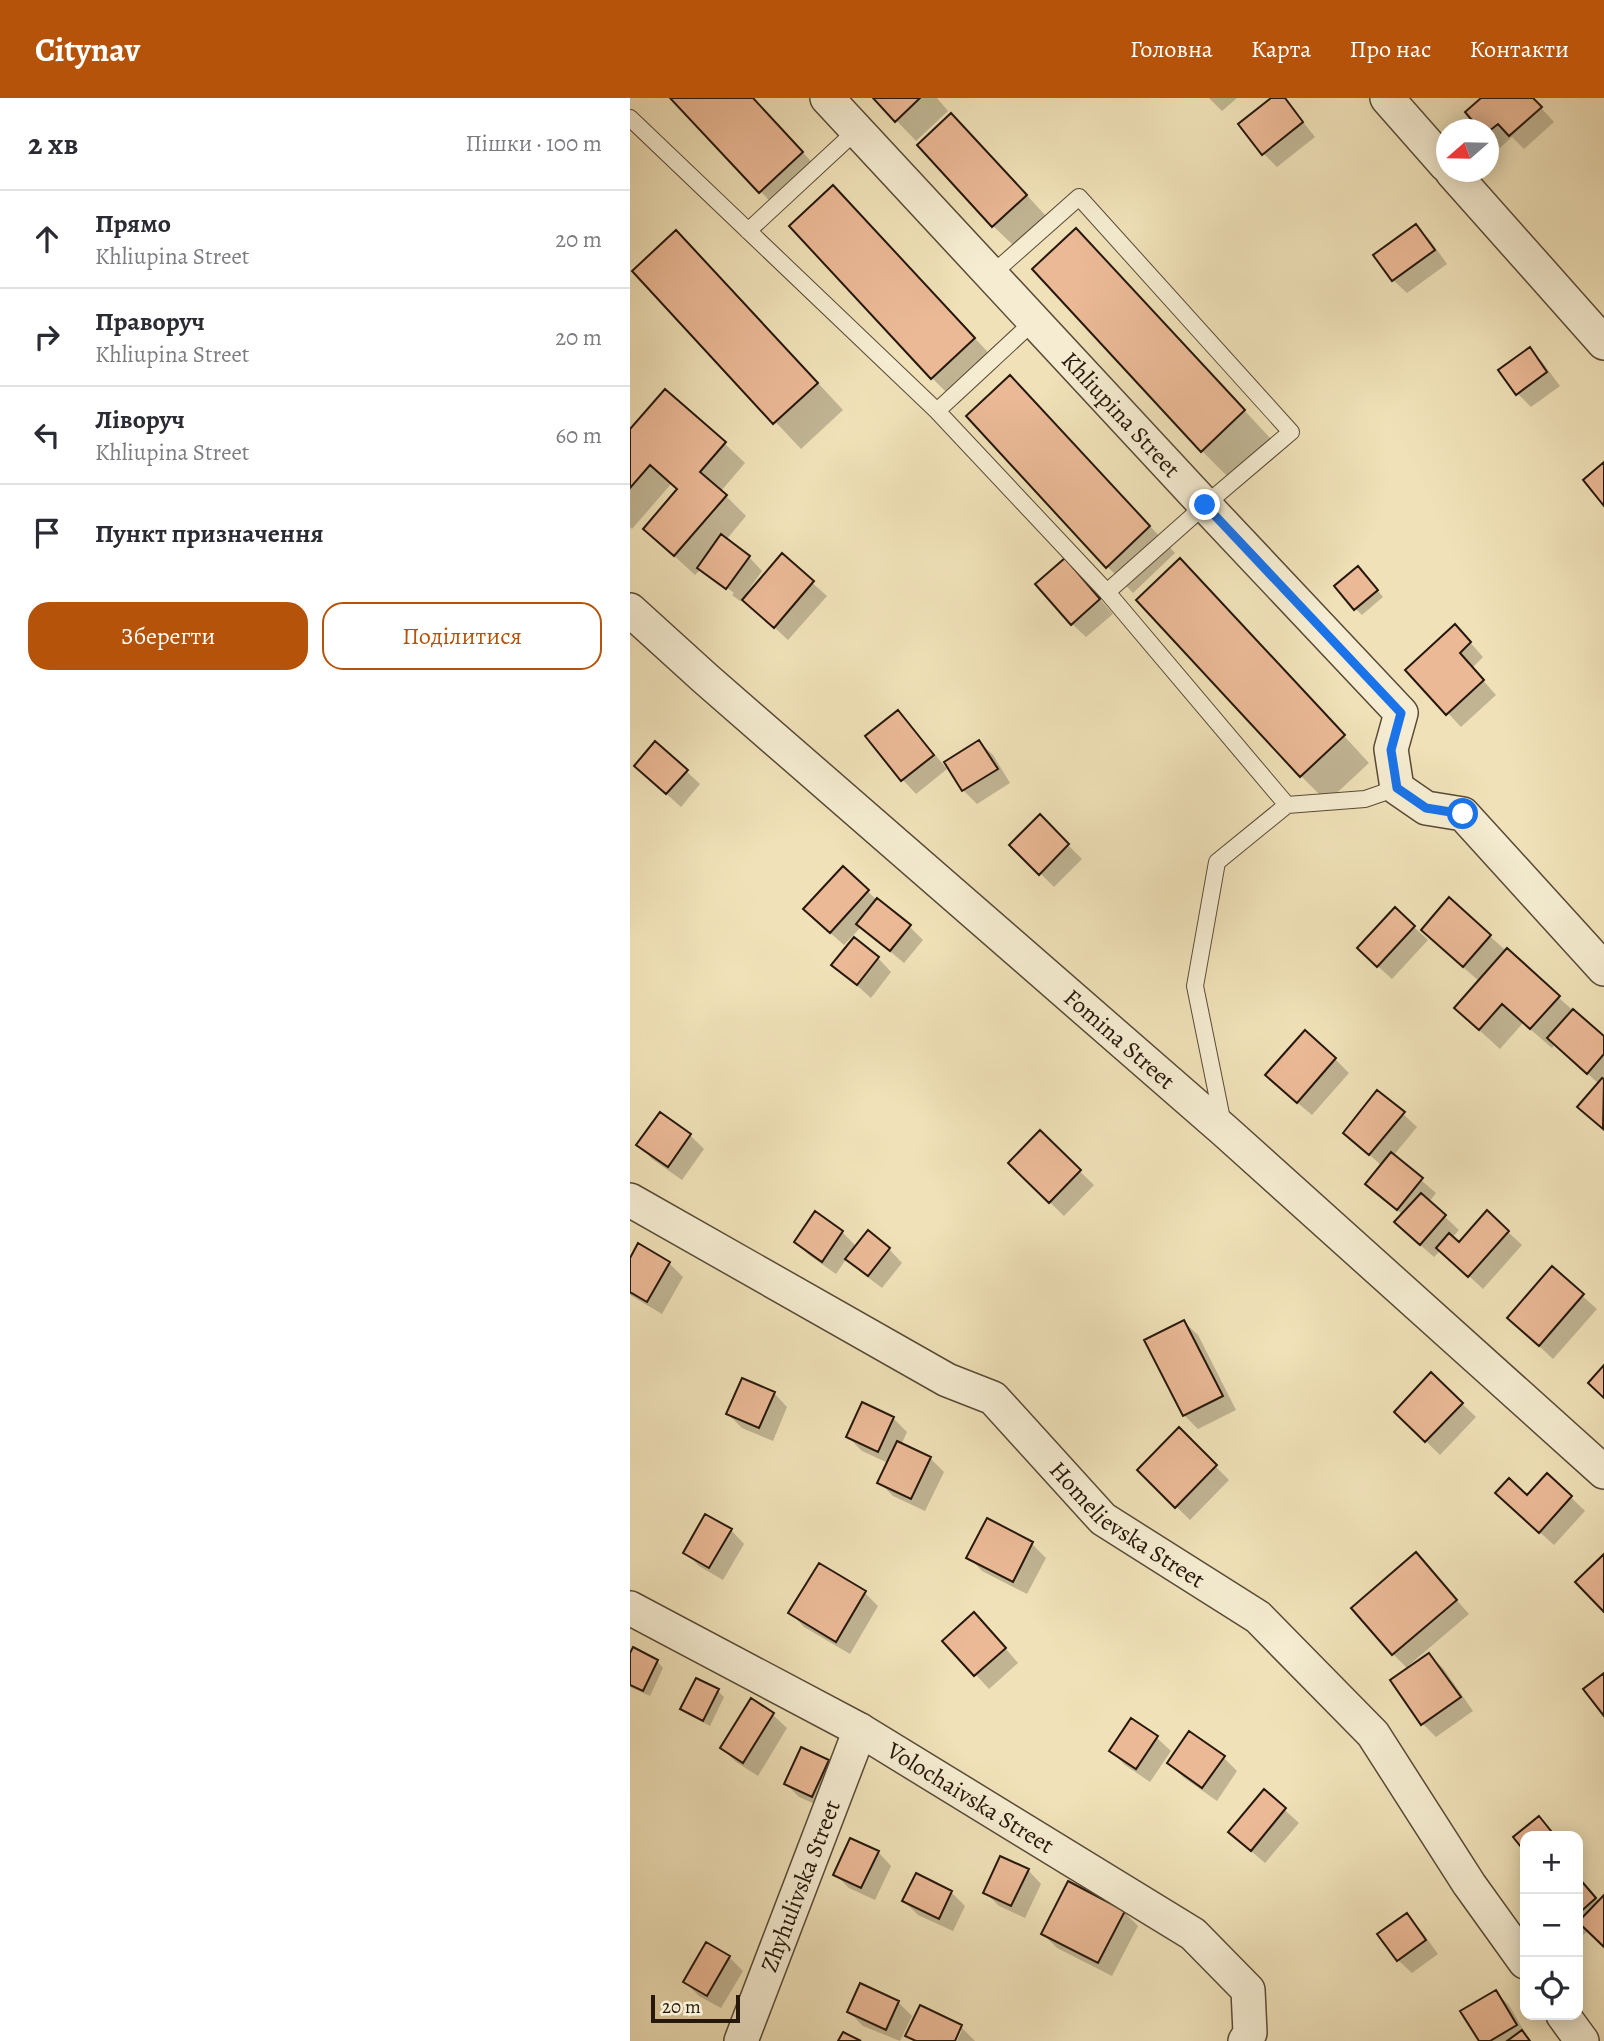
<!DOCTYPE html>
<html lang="uk">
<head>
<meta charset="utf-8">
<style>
  body { margin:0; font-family:Alegreya,serif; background:#f7f7f7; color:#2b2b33 }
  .controls { position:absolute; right:21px; bottom:21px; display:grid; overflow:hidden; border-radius:14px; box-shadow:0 4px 18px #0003 }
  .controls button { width:63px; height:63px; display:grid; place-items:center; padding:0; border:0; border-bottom:2px solid #e1e1e2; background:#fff; color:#2b2b33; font:35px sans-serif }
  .compass { position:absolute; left:806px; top:21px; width:63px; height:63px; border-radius:50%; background:#fff; box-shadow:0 4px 18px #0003; rotate:250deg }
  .scale { position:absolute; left:21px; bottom:18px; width:89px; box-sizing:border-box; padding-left:7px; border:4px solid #26180b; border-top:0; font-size:19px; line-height:24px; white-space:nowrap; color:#26180b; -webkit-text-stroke:5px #f5ecd1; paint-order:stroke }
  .stop { position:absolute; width:21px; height:21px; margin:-16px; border:5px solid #1a73e8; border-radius:50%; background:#fff }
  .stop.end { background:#1a73e8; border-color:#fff; box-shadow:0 2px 7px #0008 }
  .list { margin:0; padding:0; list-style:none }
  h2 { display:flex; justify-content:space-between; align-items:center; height:91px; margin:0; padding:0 28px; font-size:30px }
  h2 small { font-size:23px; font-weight:400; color:#7c7c81 }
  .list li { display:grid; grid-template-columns:46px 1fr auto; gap:21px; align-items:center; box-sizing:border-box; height:98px; padding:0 28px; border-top:2px solid #e1e1e2 }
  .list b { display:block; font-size:26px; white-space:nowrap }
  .list p { margin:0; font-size:23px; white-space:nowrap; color:#7c7c81 }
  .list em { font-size:23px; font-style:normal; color:#7c7c81 }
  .actions { display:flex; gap:14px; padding:21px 28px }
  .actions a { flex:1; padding:16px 0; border:2px solid #b45309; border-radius:21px; text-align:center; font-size:24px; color:#b45309 }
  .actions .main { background:#b45309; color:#fff }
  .icon { flex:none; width:38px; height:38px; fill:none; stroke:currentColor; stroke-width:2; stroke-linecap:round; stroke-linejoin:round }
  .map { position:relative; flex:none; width:974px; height:1943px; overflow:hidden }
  header { display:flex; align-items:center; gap:42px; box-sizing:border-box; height:98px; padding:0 35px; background:#b45309; color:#fff }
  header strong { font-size:33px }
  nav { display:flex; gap:38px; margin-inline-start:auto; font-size:24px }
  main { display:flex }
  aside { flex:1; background:#fff }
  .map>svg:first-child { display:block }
  .shadow { fill:#0003 }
  .building { fill:#ebb996; stroke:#26180b; stroke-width:2 }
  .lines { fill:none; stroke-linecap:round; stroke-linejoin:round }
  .lane-casing { stroke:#584a36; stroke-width:18 }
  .street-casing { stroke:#584a36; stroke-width:36 }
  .lane { stroke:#f5ecd1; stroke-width:16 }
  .street { stroke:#f5ecd1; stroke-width:33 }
  .route { stroke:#1a73e8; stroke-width:9 }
  .labels { text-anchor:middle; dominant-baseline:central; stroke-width:7; stroke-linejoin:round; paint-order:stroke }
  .street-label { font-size:24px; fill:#26180b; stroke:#f5ecd1 }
</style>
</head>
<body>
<header>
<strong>Citynav</strong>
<nav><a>Головна</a><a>Карта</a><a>Про нас</a><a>Контакти</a></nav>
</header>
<main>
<aside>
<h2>2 хв<small>Пішки · 100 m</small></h2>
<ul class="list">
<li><svg class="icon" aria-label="ahead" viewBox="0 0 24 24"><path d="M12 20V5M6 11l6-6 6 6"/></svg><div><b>Прямо</b><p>Khliupina Street</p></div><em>20 m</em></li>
<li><svg class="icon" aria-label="right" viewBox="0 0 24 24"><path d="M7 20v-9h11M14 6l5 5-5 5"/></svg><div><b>Праворуч</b><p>Khliupina Street</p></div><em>20 m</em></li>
<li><svg class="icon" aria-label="left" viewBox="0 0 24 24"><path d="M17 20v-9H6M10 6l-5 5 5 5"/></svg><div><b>Ліворуч</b><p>Khliupina Street</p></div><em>60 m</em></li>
<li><svg class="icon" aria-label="arrive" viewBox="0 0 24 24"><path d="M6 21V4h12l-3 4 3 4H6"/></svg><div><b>Пункт призначення</b></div></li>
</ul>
<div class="actions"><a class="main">Зберегти</a><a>Поділитися</a></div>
</aside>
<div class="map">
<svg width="974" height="1943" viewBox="0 0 974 1943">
  <rect width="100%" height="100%" fill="#f0e1b8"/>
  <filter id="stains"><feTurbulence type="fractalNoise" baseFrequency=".00286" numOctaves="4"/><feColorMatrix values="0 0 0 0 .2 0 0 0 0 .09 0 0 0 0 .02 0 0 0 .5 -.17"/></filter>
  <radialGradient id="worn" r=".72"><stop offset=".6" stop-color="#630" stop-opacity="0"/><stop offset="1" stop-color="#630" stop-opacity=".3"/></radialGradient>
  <path class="shadow" d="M43,0H122L192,75L150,114Z
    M245,0H307L318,13L286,43Z
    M579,0H607L592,13Z
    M644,0H654L685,39L647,69L633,55Z
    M853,0H902L924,24L894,51L882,39L870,50L858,39Z
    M342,38L416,118L384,148L363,128Z
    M203,89L370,267L328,306L302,280Z
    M786,128L800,142L817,166L777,195L763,182Z
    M472,159L640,340L598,379L572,353Z
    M72,160L213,312L171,351L4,173Z
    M900,251L913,265L930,288L901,309L887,295Z
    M406,306L545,455L503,495L477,468Z
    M0,334L94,345L115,365L91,393L116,418L96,442L119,459L132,473L118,493L120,495L152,458L197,498L158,542L113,500L110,503L102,497L104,495L82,478V482L71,471L65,477L15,431L48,392L41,386L2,431L0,429Z
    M448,476L483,516L456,539L442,526Z
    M735,477L753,499L732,517L725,510Z
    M577,489L739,665L697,704L671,678Z
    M838,542L853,559L842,570L866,597L831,629L778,572Z
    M268,614L281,628L317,671L286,696L273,682L238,638Z
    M349,644L363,657L380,685L347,706L333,692Z
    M56,673L70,686L51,709L20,681Z
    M410,719L452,761L424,789L382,747Z
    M213,770L248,803L279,828L293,842L274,865L231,829L214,847L189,825Z
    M819,802L974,940V1032L950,1009L969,986L925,946L922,950L893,925L870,951L847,930L850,884L807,846Z
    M784,829L798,842L762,881L743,864Z
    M248,860L261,874L241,900L204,867Z
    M705,961L719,975L682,1017L651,991Z
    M773,1016L787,1029L763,1058L806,1095L799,1104L829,1132L822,1140L829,1147L878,1134L892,1147L853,1191L811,1152L804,1159L780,1138L773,1117L737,1086L752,1068L715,1035Z
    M410,1035L464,1087L434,1118L380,1065Z
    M60,1037L74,1051L52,1082L22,1061L9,1047Z
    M212,1134L227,1149L259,1151L272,1165L252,1190L231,1174L217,1160L206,1176L179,1157L166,1144Z
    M0,1164L39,1165L53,1179L32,1216L0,1197Z
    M922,1171L967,1211L923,1261L879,1220Z
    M554,1224L568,1237L606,1312L568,1331L554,1317Z
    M801,1276L846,1319L810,1357L766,1314Z
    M144,1295L157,1309L143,1343L112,1330L98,1316Z
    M263,1320L277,1334L271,1347L300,1360L314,1374L295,1413L263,1398L249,1384L258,1365L232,1353L218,1339Z
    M549,1332L599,1382L560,1422L509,1372Z
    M918,1377L955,1413L924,1447L881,1408L897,1399Z
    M101,1432L114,1446L93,1482L69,1468L55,1454Z
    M402,1446L416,1460L397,1496L352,1473L339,1459Z
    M786,1456L839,1516L778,1568L780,1571L799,1557L813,1570L843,1613L806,1639L793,1626L778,1571L763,1556Z
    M235,1495L248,1508L220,1556L174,1529L161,1515Z
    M358,1530L388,1565L359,1591L315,1543Z
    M0,1559L27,1563L33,1570L20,1598L0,1589Z
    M88,1593L94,1599L80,1628L59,1617L52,1611Z
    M121,1603L143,1617L157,1630L128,1678L106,1664L92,1650Z
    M502,1623L527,1640L541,1653L520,1684L495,1667L481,1653Z
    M594,1660L607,1673L587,1703L553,1679L539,1665Z
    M198,1664L212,1677L196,1711L169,1699L156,1686Z
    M634,1693L669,1725L635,1765L614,1747Z
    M248,1754L261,1768L245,1802L219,1790L205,1776Z
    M398,1772L411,1786L395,1820L369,1808L355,1794Z
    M948,1781L970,1804L974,1800V1847L959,1832L950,1840L948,1838Z
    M321,1794L335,1808L323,1833L288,1817L274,1803Z
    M494,1814L508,1828L482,1878L427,1850L413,1836Z
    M776,1818L790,1831L808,1856L782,1875L768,1862Z
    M99,1859L113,1873L91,1910L69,1898L55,1884Z
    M865,1894L879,1907L900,1943H851Z
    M268,1904L282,1918L270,1943L233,1928L219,1914Z
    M291,1909L331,1929L345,1943H327L332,1932H328L323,1943H283L277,1937Z"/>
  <path class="building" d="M40,0H123L173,54L129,95Z
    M243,0H290L265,24Z
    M641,0H655L673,24L632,57L608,26Z
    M851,0H903L912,9L879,38L868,26L858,34V32H850L835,14Z
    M321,15L397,97L362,129L287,47Z
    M203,87L345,240L301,281L159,128Z
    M786,126L805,152L762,183L743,157Z
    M446,130L615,312L571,354L402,171Z
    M46,132L188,285L143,326L2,173Z
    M900,249L917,274L886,297L868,272Z
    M380,277L520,428L476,470L336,318Z
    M35,291L96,344L70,374L97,397L44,458L13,431L47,391L20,367L0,390V331Z
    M974,364V408L953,382Z
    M91,436L120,458L96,491L67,470Z
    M152,455L184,483L144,530L112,502Z
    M435,460L470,501L441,527L405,486Z
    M550,460L715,637L670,679L506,502Z
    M728,468L748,492L724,512L704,488Z
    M825,526L841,544L830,555L854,582L816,617L775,572Z
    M268,612L304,657L271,683L235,638Z
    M349,642L368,671L332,693L314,664Z
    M25,643L58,672L36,696L4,668Z
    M410,716L439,746L409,777L379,747Z
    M213,768L239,792L200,835L173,811Z
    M819,799L861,837L833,869L791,832Z
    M247,800L281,827L260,853L226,826Z
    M765,809L785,828L747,869L727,850Z
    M224,839L249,859L227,887L201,867Z
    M877,850L930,898L900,931L872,906L849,932L824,910Z
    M943,911L974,938V956L957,976L917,940Z
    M675,932L706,960L667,1005L635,977Z
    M972,980L974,981L973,1031L947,1009Z
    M747,992L775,1014L739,1057L713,1035Z
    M30,1014L61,1036L38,1069L6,1047Z
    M410,1032L451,1072L419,1105L378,1065Z
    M761,1054L793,1080L767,1112L735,1086Z
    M791,1095L816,1117L790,1147L764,1124Z
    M857,1112L879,1133L838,1179L806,1150L819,1135L829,1144Z
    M185,1113L213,1133L192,1164L164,1144Z
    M238,1132L260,1150L238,1178L215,1161Z
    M8,1145L40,1164L17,1204L0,1194V1160Z
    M922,1168L954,1196L909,1248L877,1220Z
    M554,1222L593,1298L553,1318L514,1242Z
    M974,1267V1300L958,1285Z
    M801,1274L833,1305L795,1344L764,1314Z
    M112,1280L145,1294L129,1330L96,1316Z
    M232,1304L264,1319L248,1354L216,1339Z
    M549,1329L587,1367L545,1410L507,1372Z
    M267,1343L301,1359L281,1401L247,1385Z
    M917,1375L942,1398L909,1435L865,1395L879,1380L897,1397Z
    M75,1416L102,1431L79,1470L53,1455Z
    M357,1420L403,1444L383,1484L336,1460Z
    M786,1454L827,1502L762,1557L721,1510Z
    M974,1456V1514L945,1484Z
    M189,1465L236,1493L206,1544L158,1515Z
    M344,1514L376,1550L344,1578L312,1543Z
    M3,1549L28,1562L13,1593L0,1587V1555Z
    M799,1555L831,1599L791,1627L760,1582Z
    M974,1575V1618L953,1591Z
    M66,1580L89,1591L73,1623L50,1611Z
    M121,1600L144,1615L113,1665L90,1650Z
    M501,1620L528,1638L506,1671L479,1653Z
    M559,1633L595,1658L572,1690L537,1665Z
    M171,1649L199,1662L182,1699L154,1686Z
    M634,1691L656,1710L621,1753L598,1734Z
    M909,1718L925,1738H895V1754L883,1739Z
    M220,1740L249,1753L231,1790L203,1777Z
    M370,1758L399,1771L381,1808L353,1795Z
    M286,1775L322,1793L309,1821L272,1803Z
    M948,1779L966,1800L948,1816Z
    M438,1783L495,1813L468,1865L411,1836Z
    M974,1797V1849L948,1824Z
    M777,1815L796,1842L767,1863L747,1836Z
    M76,1844L100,1858L77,1898L53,1884Z
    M230,1885L269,1903L256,1932L217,1914Z
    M866,1892L887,1927L860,1943H849L830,1913Z
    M290,1907L332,1927L325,1943H286L275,1938Z
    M892,1932L900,1943H877Z
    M213,1934L231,1943H208Z"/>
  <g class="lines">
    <defs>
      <path id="lane" d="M0,20L307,313L477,494L657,707
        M118,133L227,32
        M361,177L449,99L661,334L575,407L477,494
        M307,313L404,223
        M593,1026L565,888L587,764L657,707L735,701L767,690"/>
      <g id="street">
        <path id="s1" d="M197,0L575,407L771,615L761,651L767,690L796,710L833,716L974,871"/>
        <path d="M757,0L816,67"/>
        <path d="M822,74L974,245"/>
        <path id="s2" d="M0,512L76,581L595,1033L974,1374"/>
        <path id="s3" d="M0,1102L317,1282L363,1300L473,1421L628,1519L743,1636L839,1786L895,1864"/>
        <path id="s4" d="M0,1510L230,1632L563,1836L618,1892L620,1935L615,1943"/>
        <path d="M933,1917L952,1943"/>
        <path id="s5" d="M111,1943L230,1632"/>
      </g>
    </defs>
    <use href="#lane" class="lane-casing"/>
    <use href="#street" class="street-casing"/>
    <use href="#lane" class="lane"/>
    <use href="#street" class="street"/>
  </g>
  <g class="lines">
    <path class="route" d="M575,407L771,615L761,652L767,690L796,710L833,716"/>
  </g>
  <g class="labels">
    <g class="street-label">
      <text stroke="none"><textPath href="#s1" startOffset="432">Khliupina Street</textPath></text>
      <text stroke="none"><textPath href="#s2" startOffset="651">Fomina Street</textPath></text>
      <text stroke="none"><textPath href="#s3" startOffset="600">Homelievska Street</textPath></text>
      <text stroke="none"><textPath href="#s4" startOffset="390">Volochaivska Street</textPath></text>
      <text stroke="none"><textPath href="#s5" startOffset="166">Zhyhulivska Street</textPath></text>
    </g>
  </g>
  <rect width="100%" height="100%" filter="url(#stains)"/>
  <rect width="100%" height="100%" fill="url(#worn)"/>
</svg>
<div class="controls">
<button>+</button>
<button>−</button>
<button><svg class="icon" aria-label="locate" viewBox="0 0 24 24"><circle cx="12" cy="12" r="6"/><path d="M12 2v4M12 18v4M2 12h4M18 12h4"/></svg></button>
</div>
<svg class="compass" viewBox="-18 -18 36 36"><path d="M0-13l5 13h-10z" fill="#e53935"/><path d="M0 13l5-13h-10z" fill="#7c7c81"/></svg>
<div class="scale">20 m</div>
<div class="stop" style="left:833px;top:716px"></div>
<div class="stop end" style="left:575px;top:407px"></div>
</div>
</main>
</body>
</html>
